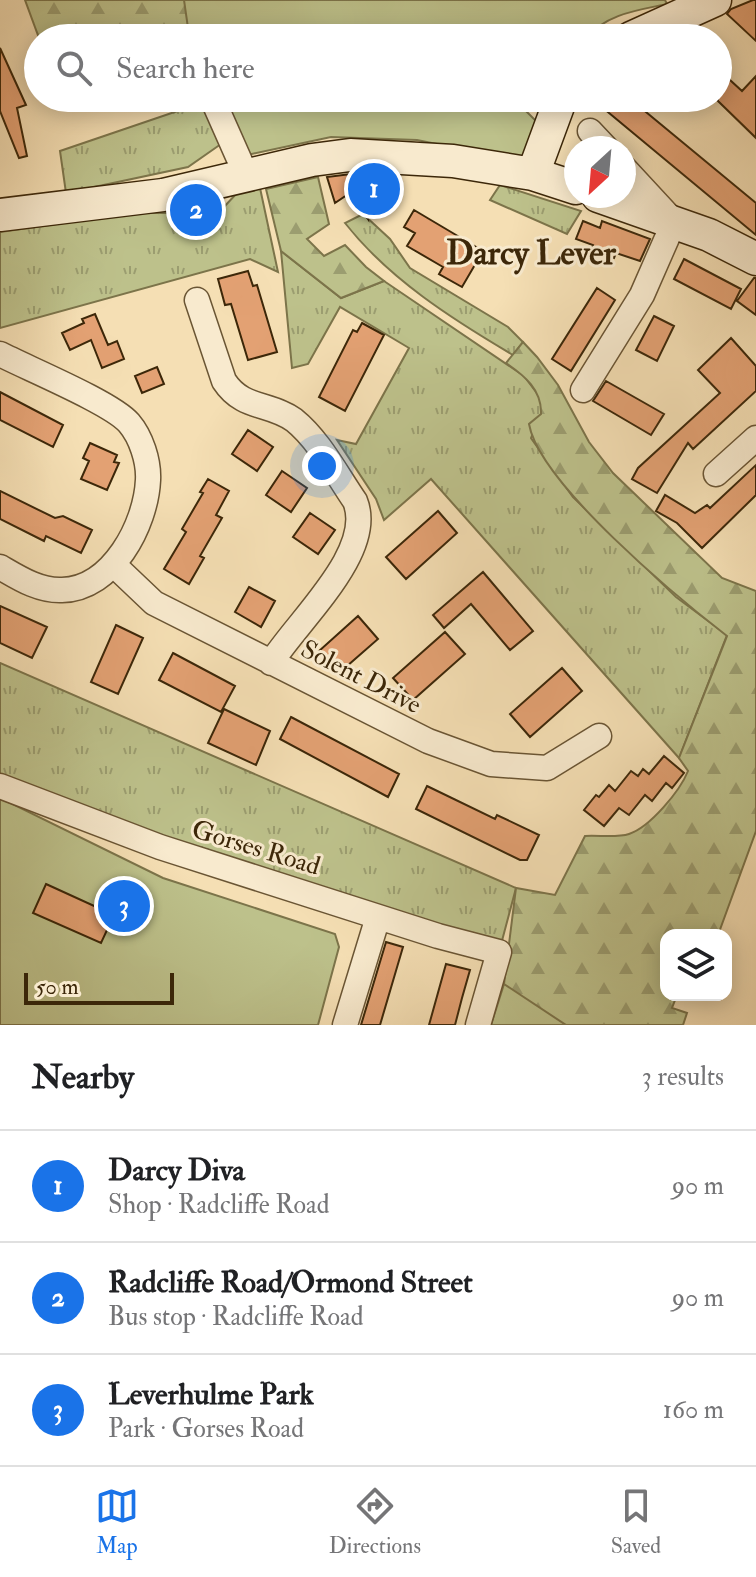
<!DOCTYPE html>
<html lang="en">
<head>
<meta charset="utf-8">
<style>
  body { margin:0; font-family:"IM FELL Double Pica",serif; background:#f6f6f6; color:#202124 }
  .controls { position:absolute; right:24px; bottom:24px; display:grid; overflow:hidden; border-radius:16px; box-shadow:0 4px 20px #0003 }
  .controls button { width:72px; height:72px; display:grid; place-items:center; padding:0; border:0; border-bottom:2px solid #e0e0e0; background:#fff; color:#202124; font:40px sans-serif }
  .compass { position:absolute; left:564px; top:136px; width:72px; height:72px; border-radius:50%; background:#fff; box-shadow:0 4px 20px #0003; rotate:206deg }
  .scale { position:absolute; left:24px; bottom:20px; width:150px; box-sizing:border-box; padding-left:8px; border:4px solid #3c2709; border-top:0; font-size:22px; line-height:28px; white-space:nowrap; color:#3c2709; -webkit-text-stroke:6px #f8eace; paint-order:stroke }
  .you { position:absolute; left:322px; top:466px; width:28px; height:28px; margin:-20px; border:6px solid #fff; border-radius:50%; background:#1a73e8; box-shadow:0 0 0 12px #1a73e833 }
  .badge { display:grid; place-items:center; width:52px; height:52px; border-radius:50%; background:#1a73e8; color:#fff; font-size:26px; font-weight:700 }
  .pin { position:absolute; translate:-50% -50%; border:4px solid #fff; box-shadow:0 2px 8px #0006 }
  .list { margin:0; padding:0; list-style:none }
  h2 { display:flex; justify-content:space-between; align-items:center; height:104px; margin:0; padding:0 32px; font-size:34px }
  h2 small { font-size:26px; font-weight:400; color:#757577 }
  .list li { display:grid; grid-template-columns:52px 1fr auto; gap:24px; align-items:center; box-sizing:border-box; height:112px; padding:0 32px; border-top:2px solid #e0e0e0 }
  .list b { display:block; font-size:30px; white-space:nowrap }
  .list p { margin:0; font-size:26px; white-space:nowrap; color:#757577 }
  .list em { font-size:26px; font-style:normal; color:#757577 }
  .icon { flex:none; width:44px; height:44px; fill:none; stroke:currentColor; stroke-width:2; stroke-linecap:round; stroke-linejoin:round }
  .map { position:relative; flex:none; width:756px; height:1025px; overflow:hidden }
  .search { position:absolute; background:#fff; box-shadow:0 4px 20px #0003; left:24px; right:24px; top:24px; height:88px; display:flex; align-items:center; gap:20px; box-sizing:border-box; padding:0 28px; border-radius:44px; color:#757577; font-size:30px }
  .sheet { height:440px; background:#fff }
  nav { display:flex; justify-content:space-around; align-items:center; box-sizing:border-box; height:112px; border-top:2px solid #e0e0e0; background:#fff; font-size:22px; color:#757577 }
  nav a { display:grid; justify-items:center; gap:4px }
  nav .on { color:#1a73e8 }
  .map>svg:first-child { display:block }
  .grass { fill:url(#grass-tufts); stroke:#7c744a; stroke-width:2 }
  .forest { fill:url(#forest-firs); stroke:#7c744a; stroke-width:2 }
  .park { fill:#bdc18b; stroke:#7c744a; stroke-width:2 }
  .building { fill:#e3a173; stroke:#3c2709; stroke-width:2 }
  .lines { fill:none; stroke-linecap:round; stroke-linejoin:round }
  .street-casing { stroke:#6a5534; stroke-width:27 }
  .secondary-casing { stroke:#3c2709; stroke-width:35 }
  .street { stroke:#f8eace; stroke-width:24 }
  .secondary { stroke:#f8eace; stroke-width:32 }
  .labels { text-anchor:middle; dominant-baseline:central; stroke-width:6; stroke-linejoin:round; paint-order:stroke }
  .street-label { font-size:26px; fill:#3c2709; stroke:#f8eace }
  .district-label { font-size:34px; font-weight:bold; fill:#3c2709; stroke:#f8eace }
</style>
</head>
<body>
<div class="map">
<svg width="756" height="1025" viewBox="0 0 756 1025">
  <defs>
    <pattern id="grass-tufts" width="24" height="20" patternUnits="userSpaceOnUse" patternTransform="scale(2)"><rect width="24" height="20" fill="#bdc18b"/><path d="M3 7l-1-3M5 7V3M7 7l1-3M15 17l-1-3M17 17v-4M19 17l1-3" fill="none" stroke="#9b9d70"/></pattern>
    <pattern id="forest-firs" width="22" height="20" patternUnits="userSpaceOnUse" patternTransform="scale(2)"><rect width="22" height="20" fill="#bdc18b"/><path d="M5 1l3.5 6h-7zM16 11l3.5 6h-7z" fill="#9b9d70"/></pattern>
  </defs>
  <rect width="100%" height="100%" fill="#f5dfb4"/>
  <filter id="stains"><feTurbulence type="fractalNoise" baseFrequency=".0025" numOctaves="4"/><feColorMatrix values="0 0 0 0 .2 0 0 0 0 .09 0 0 0 0 .02 0 0 0 .5 -.17"/></filter>
  <radialGradient id="worn" r=".72"><stop offset=".6" stop-color="#630" stop-opacity="0"/><stop offset="1" stop-color="#630" stop-opacity=".3"/></radialGradient>
  <path class="grass" d="M201,103L221,144L188,167L66,193L60,151Z
    M500,185L581,211L567,234L490,200Z
    M260,188L278,272L250,259L0,328V232L135,213H184L223,208L238,192Z
    M363,214L390,239L410,268L508,327L523,342L513,355C452,319 389,279 345,223Z
    M281,251L341,298L384,281L524,376L542,400L541,414L531,438L573,497L676,597L727,635L679,758L431,479L384,520L376,499L337,440L356,444L409,348L340,307L308,364L292,368Z
    M0,663L516,888L499,952L0,785Z"/>
  <path class="forest" d="M25,0H433L193,38L188,28L165,38H39Z
    M318,177L329,224L307,239L324,256L345,245L366,267L384,281L341,298L281,251L266,189Z
    M523,342L537,357L558,385L589,442L613,473L722,578L756,591V831L718,935H666V995H677L672,1008L687,1013L683,1025H491L504,984L516,888L555,895L585,836C598,835 617,838 629,834C650,827 680,791 688,771L679,758L727,636C678,598 539,483 529,424L541,414C542,390 525,376 506,363Z"/>
  <path class="park" d="M184,0H665L667,4C639,10 605,14 587,38H193L188,28Z
    M220,98H513L536,121L521,161L417,140L331,137L247,155Z
    M0,798L163,878L335,934L339,947L318,1025H0Z
    M504,984L566,1025H491Z"/>
  <path class="building" d="M753,0H756V41L727,14L731,9Z
    M0,48L26,105L17,108L27,156L19,158L0,111Z
    M718,69L742,91L756,76V138L718,101Z
    M591,98H629L756,203V235Z
    M351,174H358L361,185L374,175L389,176L397,188L367,209L368,219L350,193L335,203L327,177Z
    M414,210L483,251L462,287L439,274L443,267L407,246L415,233L404,227Z
    M583,221L600,228L602,221L650,239L640,261L616,253L614,258L591,250L593,245L576,239Z
    M684,259L741,289L731,309L674,279Z
    M248,271L253,286L257,285L277,352L248,360L231,304L225,305L218,279Z
    M754,278H756V315L737,301Z
    M597,288L615,300L571,371L552,359Z
    M95,314L108,345L117,341L124,359L102,368L91,340L70,350L62,333L84,323L82,319Z
    M654,316L674,326L657,361L636,350Z
    M362,323L384,335L345,411L319,397L353,330L357,332Z
    M731,338L756,366V391L693,449L688,443L657,493L632,479L638,468L720,393L698,370Z
    M157,367L164,384L142,393L135,376Z
    M606,381L664,414L651,435L593,401Z
    M0,392L63,425L53,447L0,420Z
    M248,430L273,447L257,471L232,454Z
    M90,443L117,455L114,462L119,463L107,490L81,479L89,461L83,458Z
    M756,465V495L702,548L677,523L656,511L665,495L695,513L707,505L710,508Z
    M282,471L307,488L291,512L266,495Z
    M208,479L229,491L216,515L222,518L200,556L204,558L189,584L164,569L186,532L182,529L203,493L200,492Z
    M0,491L55,518L63,516L92,530L81,553L46,536L44,541L0,519Z
    M438,511L457,533L406,579L386,557Z
    M310,513L335,530L318,554L293,537Z
    M483,572L533,631L510,650L471,604L444,628L433,615Z
    M249,587L275,601L261,627L235,612Z
    M0,606L47,627L32,658L0,643Z
    M358,616L378,639L339,673L319,651Z
    M116,625L143,638L118,694L91,682Z
    M445,632L465,654L413,700L393,678Z
    M173,653L235,686L221,712L159,680Z
    M562,668L582,691L530,737L510,714Z
    M224,709L270,731L256,765L208,743Z
    M291,717L399,774L388,797L280,739Z
    M664,756L684,773L672,788L666,783L652,801L645,795L629,815L619,808L604,826L584,810L596,795L599,797L609,785L615,791L631,771L638,776L643,769L649,774Z
    M427,786L495,819L497,815L539,835L527,860H520L416,809Z
    M46,884L114,915L101,943L33,913Z
    M386,942L403,947L380,1025H361Z
    M446,964L470,970L462,998L455,1025H429Z"/>
  <g class="lines">
    <defs>
      <path id="street" d="M212,98L247,177
        M590,131L606,148
        M197,300L224,381C243,410 269,402 294,420C319,440 337,475 355,501C376,552 296,622 271,663
        M0,354C27,368 112,403 129,423C141,437 149,461 148,480C146,525 112,589 62,590C39,591 19,578 0,567
        M583,390L642,295L674,222L624,168
        M716,474L756,438
        M114,565L154,603L428,741L491,764L547,768L599,736
        M0,786L160,847L438,936L499,952L478,1025
        M345,1025L378,917"/>
      <path id="secondary" d="M631,38L715,0
        M533,174L561,98
        M598,196L709,235L756,259
        M0,215L163,195L312,160L350,155L453,161L533,174L576,188"/>
    </defs>
    <use href="#street" class="street-casing"/>
    <use href="#secondary" class="secondary-casing"/>
    <use href="#street" class="street"/>
    <use href="#secondary" class="secondary"/>
  </g>
  <g class="labels">
    <g class="street-label">
      <text transform="translate(361 677) rotate(27)">Solent Drive</text>
      <text transform="translate(256 848) rotate(17)">Gorses Road</text>
    </g>
    <g class="district-label">
      <text x="531" y="253">Darcy Lever</text>
    </g>
  </g>
  <rect width="100%" height="100%" filter="url(#stains)"/>
  <rect width="100%" height="100%" fill="url(#worn)"/>
</svg>
<div class="controls">
<button><svg class="icon" aria-label="layers" viewBox="0 0 24 24"><path d="M12 4l9 5-9 5-9-5zM3 14l9 5 9-5"/></svg></button>
</div>
<svg class="compass" viewBox="-18 -18 36 36"><path d="M0-13l5 13h-10z" fill="#e53935"/><path d="M0 13l5-13h-10z" fill="#757577"/></svg>
<div class="scale">50 m</div>
<div class="you"></div>
<div class="pin badge" style="left:374px;top:189px">1</div>
<div class="pin badge" style="left:196px;top:210px">2</div>
<div class="pin badge" style="left:124px;top:906px">3</div>
<div class="search"><svg class="icon" aria-label="search" viewBox="0 0 24 24"><circle cx="10" cy="10" r="6"/><path d="M15 15l6 6"/></svg>Search here</div>
</div>
<section class="sheet">
<h2>Nearby<small>3 results</small></h2>
<ul class="list">
<li><span class="badge">1</span><div><b>Darcy Diva</b><p>Shop · Radcliffe Road</p></div><em>90 m</em></li>
<li><span class="badge">2</span><div><b>Radcliffe Road/Ormond Street</b><p>Bus stop · Radcliffe Road</p></div><em>90 m</em></li>
<li><span class="badge">3</span><div><b>Leverhulme Park</b><p>Park · Gorses Road</p></div><em>160 m</em></li>
</ul>
</section>
<nav>
<a class="on"><svg class="icon" aria-label="map" viewBox="0 0 24 24"><path d="M3 6l6-2 6 2 6-2v14l-6 2-6-2-6 2zM9 4v14M15 6v14"/></svg>Map</a>
<a><svg class="icon" aria-label="directions" viewBox="0 0 24 24"><path d="M12 3l9 9-9 9-9-9zM9 14v-3h6M13 9l2 2-2 2"/></svg>Directions</a>
<a><svg class="icon" aria-label="saved" viewBox="0 0 24 24"><path d="M7 4h10v16l-5-4-5 4z"/></svg>Saved</a>
</nav>
</body>
</html>
